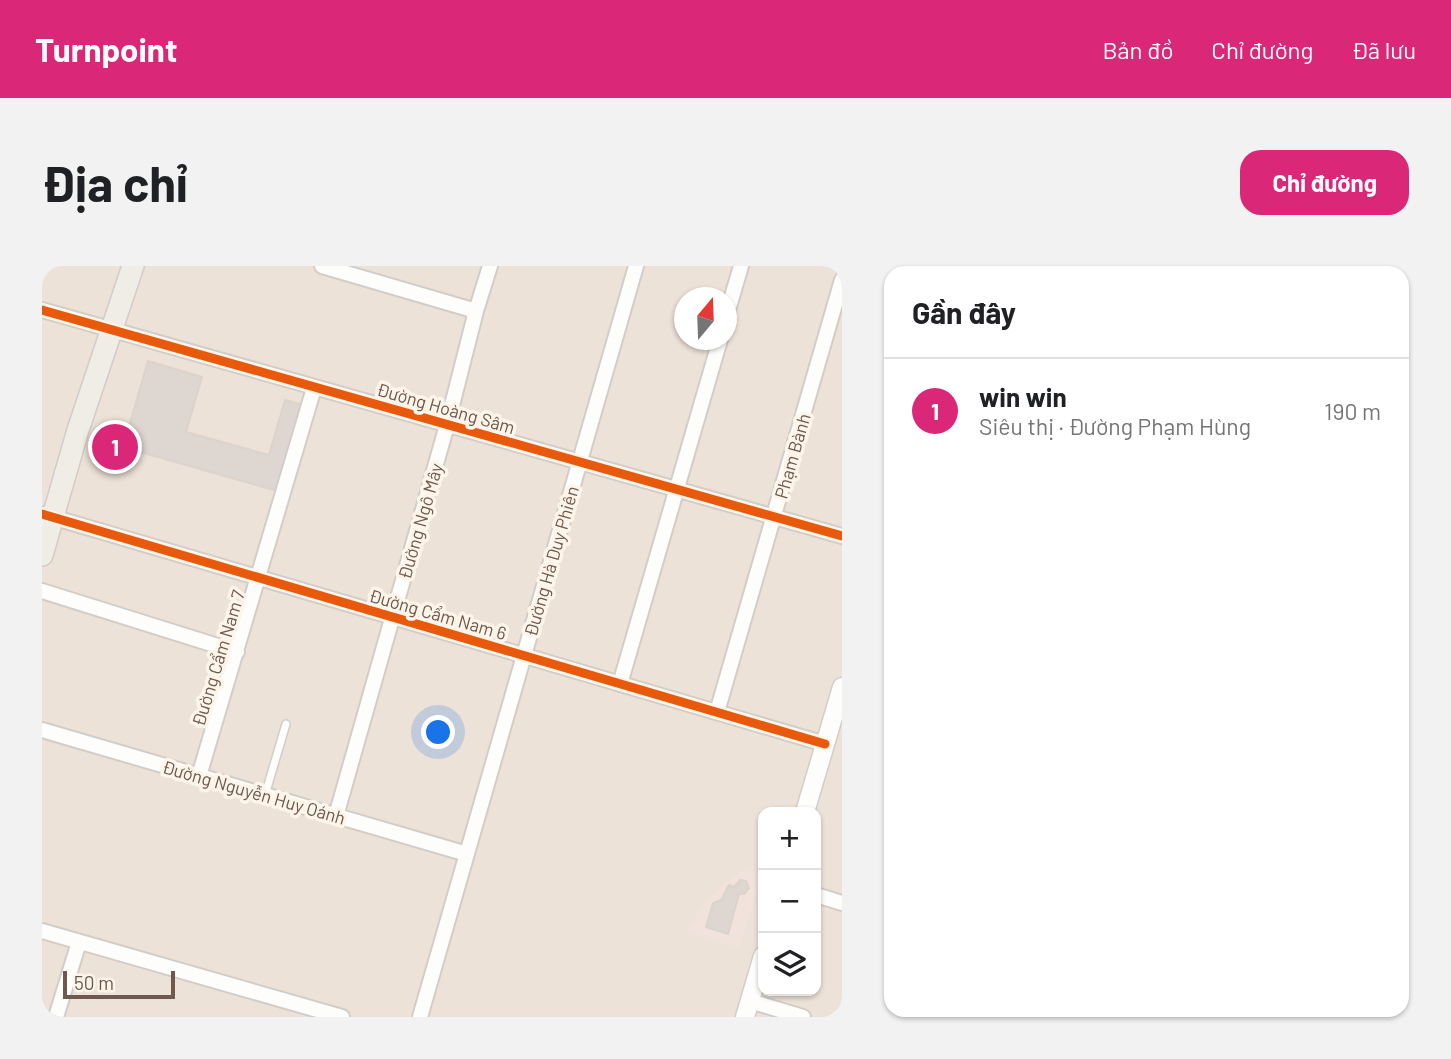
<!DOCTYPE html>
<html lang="vi">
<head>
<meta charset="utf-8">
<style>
  body { margin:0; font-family:Barlow,sans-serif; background:#f2f2f2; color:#202124 }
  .controls { position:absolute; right:21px; bottom:21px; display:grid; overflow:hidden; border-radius:14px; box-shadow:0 2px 5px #0004 }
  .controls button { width:63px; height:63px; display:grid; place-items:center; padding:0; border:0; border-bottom:2px solid #e0e0e0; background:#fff; color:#202124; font:35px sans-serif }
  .compass { position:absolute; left:632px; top:21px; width:63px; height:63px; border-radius:50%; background:#fff; box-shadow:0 2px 5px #0004; rotate:19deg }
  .scale { position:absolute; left:21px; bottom:18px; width:112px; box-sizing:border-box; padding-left:7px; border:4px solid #6f584d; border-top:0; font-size:19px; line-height:24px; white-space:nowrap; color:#6f584d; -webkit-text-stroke:5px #fdf5ea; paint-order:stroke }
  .you { position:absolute; left:397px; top:467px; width:24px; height:24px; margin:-18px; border:5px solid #fff; border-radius:50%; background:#1a73e8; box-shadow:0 0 0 10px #1a73e833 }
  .badge { display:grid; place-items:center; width:46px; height:46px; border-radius:50%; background:#db2777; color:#fff; font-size:23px; font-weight:700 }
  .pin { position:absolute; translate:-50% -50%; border:4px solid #fff; box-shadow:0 2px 7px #0006 }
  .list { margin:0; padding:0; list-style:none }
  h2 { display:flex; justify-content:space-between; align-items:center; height:91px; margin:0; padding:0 28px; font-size:30px }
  h2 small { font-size:23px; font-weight:400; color:#757577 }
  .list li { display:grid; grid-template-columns:46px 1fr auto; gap:21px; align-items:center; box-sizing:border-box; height:105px; padding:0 28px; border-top:2px solid #e0e0e0 }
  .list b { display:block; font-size:26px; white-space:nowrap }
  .list p { margin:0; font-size:23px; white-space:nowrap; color:#757577 }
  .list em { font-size:23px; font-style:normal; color:#757577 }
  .icon { flex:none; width:38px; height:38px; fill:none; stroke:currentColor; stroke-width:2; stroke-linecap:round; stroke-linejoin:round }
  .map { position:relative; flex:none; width:800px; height:751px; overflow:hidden; border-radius:21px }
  header { display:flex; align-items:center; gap:42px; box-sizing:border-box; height:98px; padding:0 35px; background:#db2777; color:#fff }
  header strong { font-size:33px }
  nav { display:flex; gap:38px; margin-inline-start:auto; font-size:24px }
  .intro { display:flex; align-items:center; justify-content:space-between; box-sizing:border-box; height:168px; padding:0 42px }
  h1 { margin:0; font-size:49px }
  .button { padding:18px 32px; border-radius:21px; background:#db2777; color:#fff; font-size:24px; font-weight:700 }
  main { display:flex; gap:42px; padding:0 42px }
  aside { flex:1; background:#fff; border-radius:21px; box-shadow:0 2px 5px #0004 }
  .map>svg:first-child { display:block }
  .residential { fill:#ede2d8; fill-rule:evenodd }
  .commercial { fill:#f1e2db }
  .building { fill:#ded6d0; stroke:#dcd3cd; stroke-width:2 }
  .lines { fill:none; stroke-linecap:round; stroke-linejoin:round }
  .service-casing { stroke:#d3cdc8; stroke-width:10 }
  .minor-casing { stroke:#d3cdc8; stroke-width:18 }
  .tertiary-casing { stroke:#d3cdc8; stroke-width:21 }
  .primary-casing { stroke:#d3cbc7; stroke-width:24 }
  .service { stroke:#fdfdfc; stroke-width:7 }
  .minor { stroke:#fdfdfc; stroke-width:14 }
  .tertiary { stroke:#fdfdfc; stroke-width:18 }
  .primary { stroke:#f0ece6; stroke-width:21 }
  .cycleway-casing { stroke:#fdf5ea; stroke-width:13 }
  .cycleway { stroke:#e8590c; stroke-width:9 }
  .labels { text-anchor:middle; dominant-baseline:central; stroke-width:7; stroke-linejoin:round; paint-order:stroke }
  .street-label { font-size:18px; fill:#6f584d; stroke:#fdf5ea }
</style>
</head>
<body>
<header>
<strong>Turnpoint</strong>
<nav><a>Bản đồ</a><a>Chỉ đường</a><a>Đã lưu</a></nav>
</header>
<div class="intro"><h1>Địa chỉ</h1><a class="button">Chỉ đường</a></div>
<main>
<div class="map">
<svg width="800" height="751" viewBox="0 0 800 751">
  <rect width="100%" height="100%" fill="#f4f0ea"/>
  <path class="residential" d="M0,0H800V751H0ZM642,32H684V74H642ZM721,546H774V725H721Z"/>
  <path class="commercial" d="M702,603L720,610L697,683L644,665L666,632Z"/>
  <path class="building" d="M106,95L160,111L144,166L227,189L243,134L264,140L239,226L81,181Z
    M698,614L704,615L707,622L702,628H697L686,668L664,661L671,637L679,634L687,619L692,621Z"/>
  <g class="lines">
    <defs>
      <path id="service" d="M223,529L244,458"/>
      <path id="minor" d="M280,0L434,45
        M0,44L800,270
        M684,51L699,0
        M0,248L783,478
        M0,325L195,386
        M578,418L678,74
        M675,446L800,14
        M0,464L425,588
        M157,510L272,122
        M294,550L405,159L434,45L448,0
        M774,629L800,637
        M0,665L300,751
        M708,735L761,751
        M14,751L37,676
        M378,751L594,0"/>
      <path id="tertiary" d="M763,546L800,421
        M703,751L721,690"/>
      <path id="primary" d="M0,289L36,164L91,0"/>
    </defs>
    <use href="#service" class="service-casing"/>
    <use href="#minor" class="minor-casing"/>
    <use href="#tertiary" class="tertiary-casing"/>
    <use href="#primary" class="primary-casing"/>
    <use href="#service" class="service"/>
    <use href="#minor" class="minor"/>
    <use href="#tertiary" class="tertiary"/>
    <use href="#primary" class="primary"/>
    <defs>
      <path id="cycleway" d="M0,44L800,270
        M0,248L783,478"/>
    </defs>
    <use href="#cycleway" class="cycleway-casing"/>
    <use href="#cycleway" class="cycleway"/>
  </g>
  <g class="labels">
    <g class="street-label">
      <text transform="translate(404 142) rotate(16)">Đường Hoàng Sâm</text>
      <text transform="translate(750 190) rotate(-74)">Phạm Bành</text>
      <text transform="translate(378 255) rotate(-74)">Đường Ngô Mây</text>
      <text transform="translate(509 295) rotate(-74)">Đường Hà Duy Phiên</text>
      <text transform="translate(396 348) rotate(16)">Đường Cẩm Nam 6</text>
      <text transform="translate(176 392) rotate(-73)">Đường Cẩm Nam 7</text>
      <text transform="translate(212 526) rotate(16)">Đường Nguyễn Huy Oánh</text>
    </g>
  </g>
</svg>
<div class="controls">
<button>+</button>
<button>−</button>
<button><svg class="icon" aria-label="layers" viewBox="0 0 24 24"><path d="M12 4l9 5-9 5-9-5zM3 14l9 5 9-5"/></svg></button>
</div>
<svg class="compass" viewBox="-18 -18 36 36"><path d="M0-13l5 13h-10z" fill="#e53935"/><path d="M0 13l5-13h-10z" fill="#757577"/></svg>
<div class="scale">50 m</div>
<div class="you"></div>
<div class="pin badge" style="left:73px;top:181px">1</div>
</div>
<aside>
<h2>Gần đây<small></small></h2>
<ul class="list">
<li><span class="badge">1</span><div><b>win win</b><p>Siêu thị · Đường Phạm Hùng</p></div><em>190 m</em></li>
</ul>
</aside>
</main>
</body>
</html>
